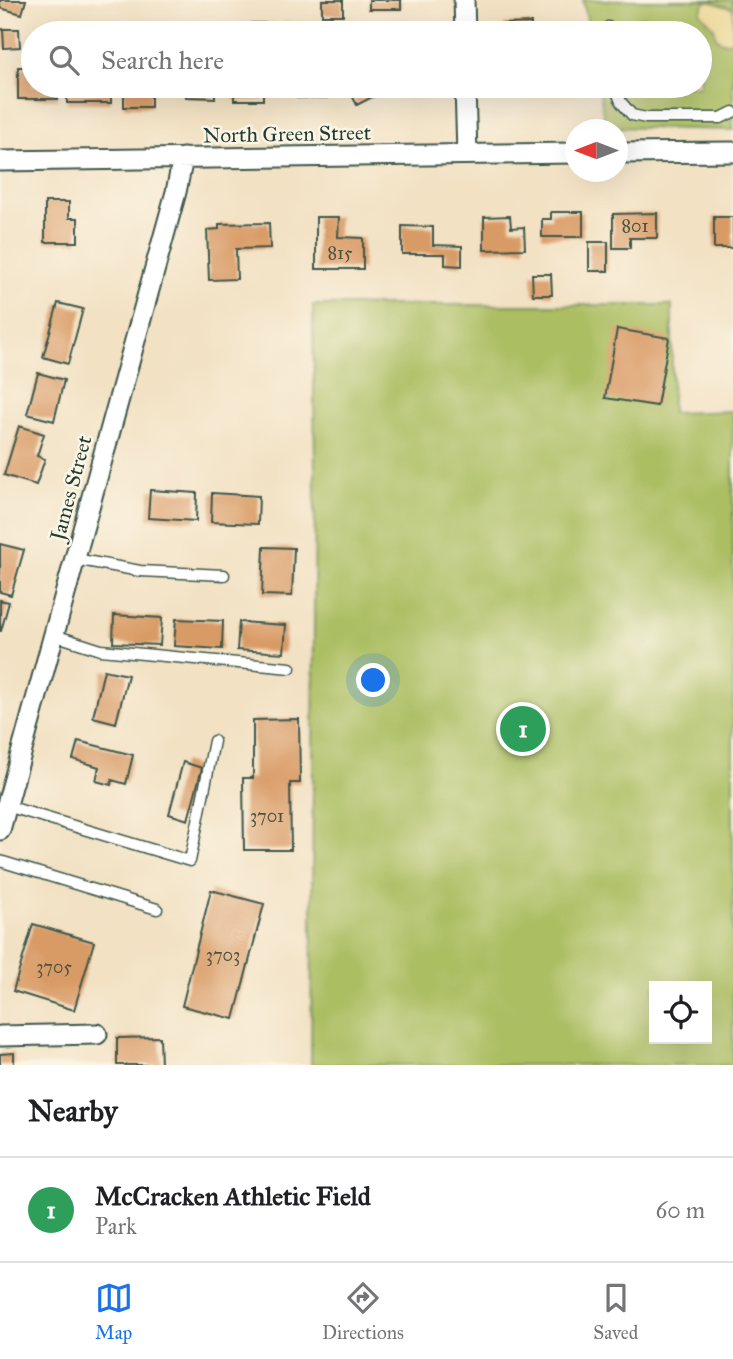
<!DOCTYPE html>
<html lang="en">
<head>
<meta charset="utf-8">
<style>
  body { margin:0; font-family:"IM FELL Great Primer",serif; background:#f6f6f6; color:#202124 }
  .controls { position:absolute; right:21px; bottom:21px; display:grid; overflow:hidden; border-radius:0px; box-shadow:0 7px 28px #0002 }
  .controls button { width:63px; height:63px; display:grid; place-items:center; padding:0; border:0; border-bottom:2px solid #e0e0e0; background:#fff; color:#202124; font:35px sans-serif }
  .compass { position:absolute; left:565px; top:119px; width:63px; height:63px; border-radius:50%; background:#fff; box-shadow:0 7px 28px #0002; rotate:270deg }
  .you { position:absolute; left:374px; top:681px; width:24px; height:24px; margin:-18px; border:5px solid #fff; border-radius:50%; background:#1a73e8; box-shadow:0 0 0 10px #1a73e833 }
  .badge { display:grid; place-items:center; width:46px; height:46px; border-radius:50%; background:#1a73e8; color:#fff; font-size:23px; font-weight:700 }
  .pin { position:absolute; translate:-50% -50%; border:4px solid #fff; box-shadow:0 2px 7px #0006 }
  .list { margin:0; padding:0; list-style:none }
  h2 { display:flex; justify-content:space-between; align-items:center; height:91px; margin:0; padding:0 28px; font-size:30px }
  h2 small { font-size:23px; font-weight:400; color:#757577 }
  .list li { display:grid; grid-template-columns:46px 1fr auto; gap:21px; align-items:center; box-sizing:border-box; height:105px; padding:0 28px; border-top:2px solid #e0e0e0 }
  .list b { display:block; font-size:26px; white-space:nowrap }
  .list p { margin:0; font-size:23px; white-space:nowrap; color:#757577 }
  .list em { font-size:23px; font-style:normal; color:#757577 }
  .icon { flex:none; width:38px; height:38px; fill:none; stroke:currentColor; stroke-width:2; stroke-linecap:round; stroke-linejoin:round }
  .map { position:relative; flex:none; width:733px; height:1065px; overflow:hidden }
  .search { position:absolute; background:#fff; box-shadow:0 7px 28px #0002; left:21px; right:21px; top:21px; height:77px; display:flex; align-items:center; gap:18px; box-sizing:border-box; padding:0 24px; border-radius:38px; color:#757577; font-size:26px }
  .sheet { height:196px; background:#fff }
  nav { display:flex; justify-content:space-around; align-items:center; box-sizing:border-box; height:98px; border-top:2px solid #e0e0e0; background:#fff; font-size:19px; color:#757577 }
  nav a { display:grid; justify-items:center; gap:4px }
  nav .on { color:#1a73e8 }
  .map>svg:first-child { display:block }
  .green { fill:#abbe62; stroke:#657e4b; stroke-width:2; fill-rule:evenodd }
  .sand { fill:#eeda9e; stroke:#868c69; stroke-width:2 }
  .building { fill:#d99b66 }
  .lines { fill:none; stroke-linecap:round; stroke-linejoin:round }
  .service-casing { stroke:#3f5649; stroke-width:13 }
  .minor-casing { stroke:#3f5649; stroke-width:23 }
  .service { stroke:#fff; stroke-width:10 }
  .minor { stroke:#fff; stroke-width:19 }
  .labels { text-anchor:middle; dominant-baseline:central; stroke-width:5; stroke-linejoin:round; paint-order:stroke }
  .number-label { font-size:18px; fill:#4e5440 }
  .street-label { font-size:21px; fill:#1f3d34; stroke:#fcf5e5 }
</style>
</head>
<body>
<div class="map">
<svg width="733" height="1065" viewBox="0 0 733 1065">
  <rect width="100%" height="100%" fill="#fcf5e5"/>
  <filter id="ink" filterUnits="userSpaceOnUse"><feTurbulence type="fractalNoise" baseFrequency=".0143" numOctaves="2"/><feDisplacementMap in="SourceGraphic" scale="14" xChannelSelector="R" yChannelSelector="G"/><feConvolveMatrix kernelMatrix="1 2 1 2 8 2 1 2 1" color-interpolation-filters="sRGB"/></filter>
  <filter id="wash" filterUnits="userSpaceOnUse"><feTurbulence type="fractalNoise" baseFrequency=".00686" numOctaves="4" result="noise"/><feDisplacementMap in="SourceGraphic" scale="28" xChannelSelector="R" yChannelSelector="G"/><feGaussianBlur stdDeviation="1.57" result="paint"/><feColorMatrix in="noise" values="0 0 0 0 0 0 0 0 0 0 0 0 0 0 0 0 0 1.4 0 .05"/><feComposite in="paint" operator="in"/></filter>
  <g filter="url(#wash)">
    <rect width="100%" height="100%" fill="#f2e1c3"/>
    <path class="green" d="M583,0H733V130L605,127L599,86H700V33H590Z
      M313,305H672V413L733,411V1065H311L315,472ZM654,986H707V1039H654Z"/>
    <path class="sand" d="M705,2C715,0 723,8 733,8V39C728,44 721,43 716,38L714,28L700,12Z
      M644,17L654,25L655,33H634L631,23L637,18Z"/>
    <g id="blocks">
      <path class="building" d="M0,0H26L22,14L0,8Z
        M322,0H343V15H322Z
        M369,0H401V9H369Z
        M284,22H303V33H284Z
        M251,23H275V33H251Z
        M531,23V33H504V24Z
        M153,26H173V33H153Z
        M206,26H227V33H206Z
        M3,29H19L20,47L4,48Z
        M18,67H33V86H58V99H18Z
        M67,86H111V103H67Z
        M124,86H151V107H124Z
        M186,86H215V98L186,97Z
        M234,86H263V100H234Z
        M297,86H327V98H297Z
        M347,86H393L357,105Z
        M45,202H69V218H78V242H45Z
        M551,212H583V237H542V219H551Z
        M657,213V238H630V248H613V214Z
        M510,216L511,228L524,227L525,249L484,250V217Z
        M316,217H339L338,237L363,238V269H316Z
        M714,217H733V248H714Z
        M269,223L270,248L236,249L237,279L209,280L207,230L219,229V224Z
        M402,226L433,227V245L462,246V266L445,265V254H402Z
        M589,242H608V271H589Z
        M532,274H551L552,295H533Z
        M58,303L83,309L68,364L43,357Z
        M617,329L669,338L657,406L605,398Z
        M38,373L64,380L54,421L27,414Z
        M19,426L44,434L37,456L45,459L36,485L4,475Z
        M150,490L197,493L196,521L148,518Z
        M212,493L259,496L258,524L211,522Z
        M0,544L24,550L11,595L0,592Z
        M264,547L294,548L292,596L262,595Z
        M0,600L9,602L1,631H0Z
        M114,615L162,618L160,645L113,643Z
        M176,619L223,621L222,649L174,646Z
        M239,622L286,625L284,653L237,650Z
        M104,670L128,675L116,723L93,717Z
        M299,719L300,783H290L291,850H244L243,778H253V720Z
        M78,741L133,755L126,784L112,780L111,785L96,781L99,767L73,759Z
        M183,762L202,768L188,820L169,814Z
        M211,890L264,904L234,1019L182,1006Z
        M33,924L94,942L74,1010L13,991Z
        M160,1037L161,1065H117V1038Z
        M14,1053V1065H0V1054Z"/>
    </g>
  </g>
  <g filter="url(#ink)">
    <use href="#blocks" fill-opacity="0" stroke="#3f5649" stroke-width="2"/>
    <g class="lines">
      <defs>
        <path id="service" d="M608,27L609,33
          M615,86L621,102L632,115L646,118H721L733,112
          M75,559L140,571L224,575
          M54,635L101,650L290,668
          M7,806L190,861L214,741
          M0,861L157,909"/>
        <path id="minor" d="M464,0L465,33
          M465,86L467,154
          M618,153L733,152
          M0,161L576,153
          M0,830L176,192L183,158
          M0,1036L97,1034"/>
      </defs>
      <use href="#service" class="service-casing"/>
      <use href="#minor" class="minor-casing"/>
      <use href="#service" class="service"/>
      <use href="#minor" class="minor"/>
    </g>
  </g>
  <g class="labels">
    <g class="number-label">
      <text x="635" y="226">801</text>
      <text x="340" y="253">815</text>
      <text x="267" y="816">3701</text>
      <text x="223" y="955">3703</text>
      <text x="54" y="967">3705</text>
    </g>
    <g class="street-label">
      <text transform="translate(287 134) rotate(-1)">North Green Street</text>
      <text transform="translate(71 488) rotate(-75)">James Street</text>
    </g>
  </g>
</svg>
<div class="controls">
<button><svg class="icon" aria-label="locate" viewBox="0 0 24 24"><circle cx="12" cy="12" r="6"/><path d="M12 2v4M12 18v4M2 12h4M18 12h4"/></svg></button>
</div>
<svg class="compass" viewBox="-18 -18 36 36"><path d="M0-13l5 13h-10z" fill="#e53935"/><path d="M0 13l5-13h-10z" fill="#757577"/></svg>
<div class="you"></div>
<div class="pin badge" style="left:523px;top:729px;background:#2e9e5b">1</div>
<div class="search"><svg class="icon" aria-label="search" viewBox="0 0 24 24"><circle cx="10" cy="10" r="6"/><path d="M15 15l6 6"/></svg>Search here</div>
</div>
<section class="sheet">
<h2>Nearby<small></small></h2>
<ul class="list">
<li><span class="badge" style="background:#2e9e5b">1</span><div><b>McCracken Athletic Field</b><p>Park</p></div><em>60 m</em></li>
</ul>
</section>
<nav>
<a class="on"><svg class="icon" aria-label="map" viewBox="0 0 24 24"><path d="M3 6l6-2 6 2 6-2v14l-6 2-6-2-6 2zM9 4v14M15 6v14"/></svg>Map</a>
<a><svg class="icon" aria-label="directions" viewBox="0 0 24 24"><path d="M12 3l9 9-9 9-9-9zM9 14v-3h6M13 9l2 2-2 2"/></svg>Directions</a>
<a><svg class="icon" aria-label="saved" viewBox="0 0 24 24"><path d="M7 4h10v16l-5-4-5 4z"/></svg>Saved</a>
</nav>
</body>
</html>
